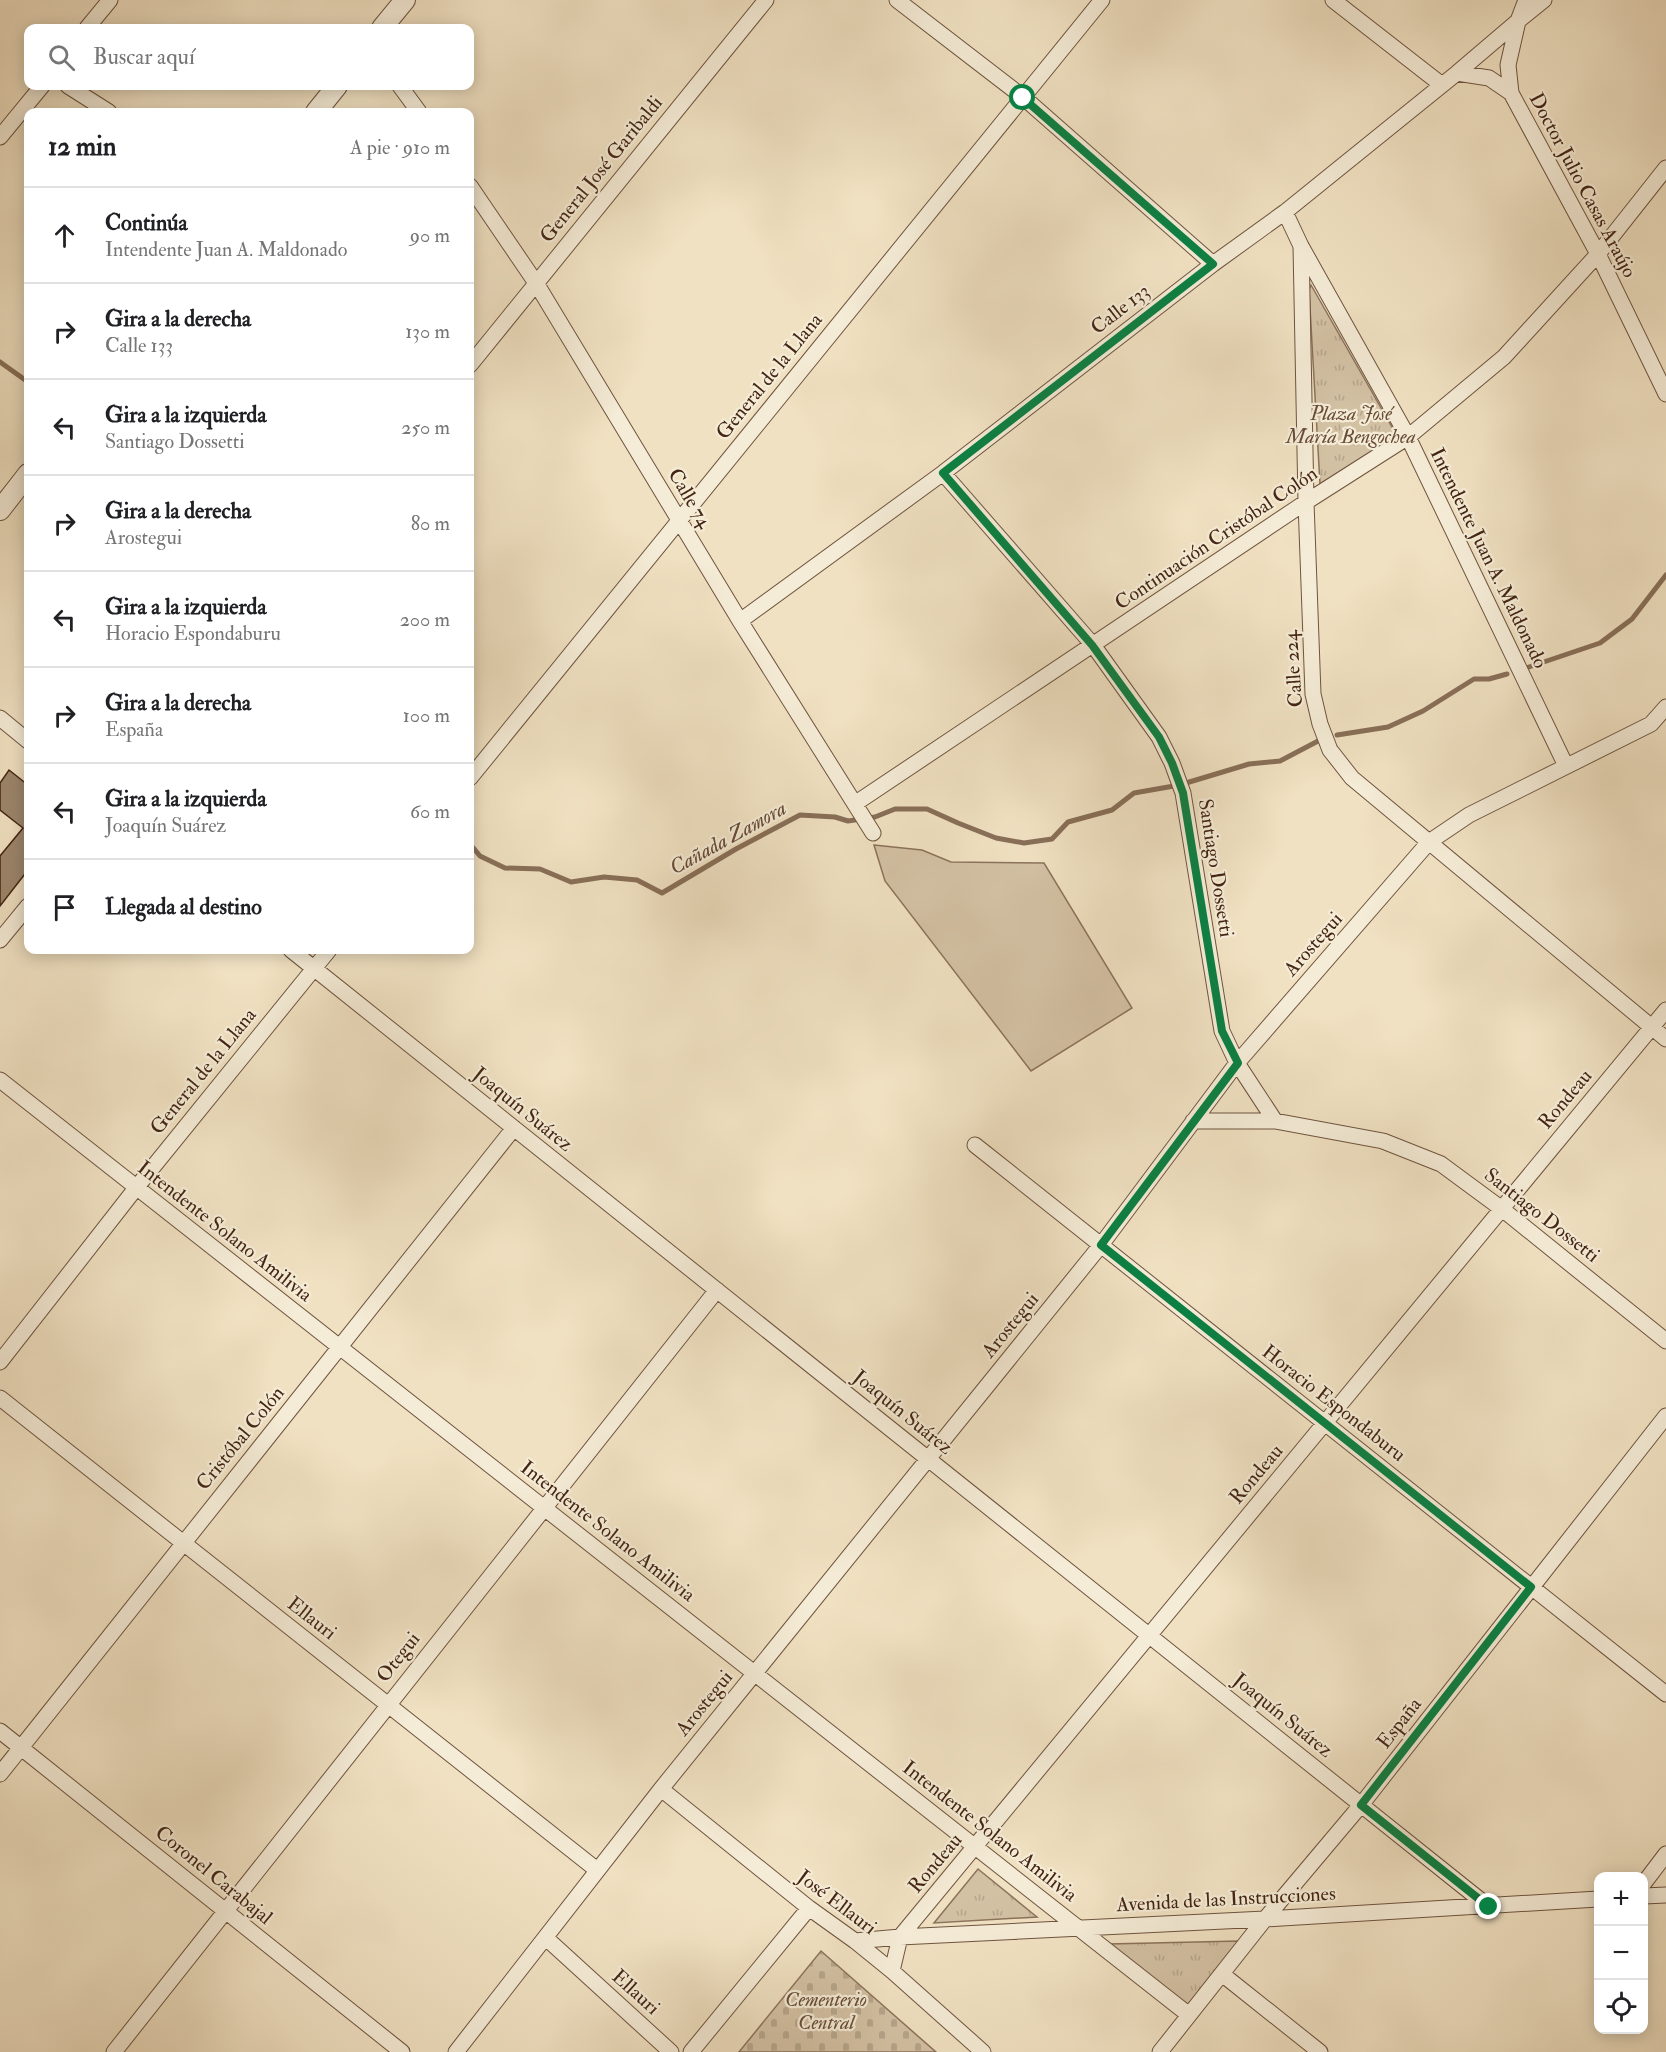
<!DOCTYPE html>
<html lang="es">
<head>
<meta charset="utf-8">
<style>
  body { margin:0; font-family:"IM FELL Double Pica",serif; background:#f2f2f2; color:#202124 }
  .controls { position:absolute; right:18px; bottom:18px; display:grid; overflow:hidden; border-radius:12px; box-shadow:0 3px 15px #0003 }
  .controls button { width:54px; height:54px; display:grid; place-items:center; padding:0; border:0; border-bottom:2px solid #e0e0e0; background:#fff; color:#202124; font:30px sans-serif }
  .stop { position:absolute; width:18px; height:18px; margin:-14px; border:4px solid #0b8043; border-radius:50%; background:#fff }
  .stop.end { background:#0b8043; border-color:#fff; box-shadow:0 2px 6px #0008 }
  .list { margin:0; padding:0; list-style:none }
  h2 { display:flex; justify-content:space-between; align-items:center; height:78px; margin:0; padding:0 24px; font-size:26px }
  h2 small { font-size:20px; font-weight:400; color:#757577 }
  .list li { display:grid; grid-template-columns:39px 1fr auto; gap:18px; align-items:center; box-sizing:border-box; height:96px; padding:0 24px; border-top:2px solid #e0e0e0 }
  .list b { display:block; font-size:22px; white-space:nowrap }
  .list p { margin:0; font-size:20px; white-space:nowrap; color:#757577 }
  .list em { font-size:20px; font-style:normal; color:#757577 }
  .icon { flex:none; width:33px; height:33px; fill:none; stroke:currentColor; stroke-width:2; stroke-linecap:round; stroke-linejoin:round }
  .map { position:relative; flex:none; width:1666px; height:2052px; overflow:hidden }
  .search { position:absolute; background:#fff; box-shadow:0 3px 15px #0003; left:24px; top:24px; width:450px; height:66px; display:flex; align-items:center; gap:15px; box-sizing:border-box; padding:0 21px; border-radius:12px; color:#757577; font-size:22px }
  .panel { position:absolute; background:#fff; box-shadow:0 3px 15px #0003; left:24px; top:108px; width:450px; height:846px; border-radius:12px }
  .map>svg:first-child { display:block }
  .grass { fill:#d3c1a4; stroke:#8c735c; stroke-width:1.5 }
  .cemetery { fill:url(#cemetery-stones); stroke:#8c735c; stroke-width:1.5 }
  .park { fill:url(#park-tufts); stroke:#8c735c; stroke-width:1.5 }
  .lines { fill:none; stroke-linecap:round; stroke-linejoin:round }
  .stream { stroke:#886f58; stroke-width:5 }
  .building { fill:#9d876e; stroke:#442513; stroke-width:1.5 }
  .minor-casing { stroke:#6f543f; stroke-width:17 }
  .tertiary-casing { stroke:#6f543f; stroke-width:22 }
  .minor { stroke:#f5ecd7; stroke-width:15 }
  .tertiary { stroke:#f5ecd7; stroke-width:20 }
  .route { stroke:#0b8043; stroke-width:8 }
  .labels { text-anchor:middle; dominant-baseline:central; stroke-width:4.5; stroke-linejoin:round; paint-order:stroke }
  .street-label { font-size:20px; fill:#442513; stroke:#f5ecd7 }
  .park-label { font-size:20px; font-style:italic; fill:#684c37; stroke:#f5ecd7 }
  .water-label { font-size:21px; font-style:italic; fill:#664a36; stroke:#f5ecd7 }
</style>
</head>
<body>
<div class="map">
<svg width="1666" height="2052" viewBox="0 0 1666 2052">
  <defs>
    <pattern id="cemetery-stones" width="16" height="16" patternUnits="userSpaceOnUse" patternTransform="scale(1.5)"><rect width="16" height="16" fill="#d3c1a4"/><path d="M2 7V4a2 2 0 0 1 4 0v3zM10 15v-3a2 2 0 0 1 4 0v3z" fill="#b6a68c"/></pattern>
    <pattern id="park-tufts" width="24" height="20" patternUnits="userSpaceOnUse" patternTransform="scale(1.5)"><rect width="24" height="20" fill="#d3c1a4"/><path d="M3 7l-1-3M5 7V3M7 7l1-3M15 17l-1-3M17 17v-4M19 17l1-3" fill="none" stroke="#b6a68c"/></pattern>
  </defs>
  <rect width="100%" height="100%" fill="#f0e1c2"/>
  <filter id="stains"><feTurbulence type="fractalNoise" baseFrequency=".00333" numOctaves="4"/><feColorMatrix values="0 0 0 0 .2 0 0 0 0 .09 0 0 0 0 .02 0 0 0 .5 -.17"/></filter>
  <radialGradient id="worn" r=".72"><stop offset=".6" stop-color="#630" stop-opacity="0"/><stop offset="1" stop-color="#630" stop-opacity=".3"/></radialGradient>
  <path class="grass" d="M874,845L922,850L951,862L1044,863L1132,1008L1031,1071L885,881Z"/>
  <path class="cemetery" d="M821,1951L936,2052H739Z"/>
  <path class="park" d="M1311,285L1397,436L1320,484L1309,290Z
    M978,1869L1037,1917L934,1923Z
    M1239,1941L1188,2008L1109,1944Z"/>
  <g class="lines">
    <path class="stream" d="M0,362L28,382
      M1526,668L1600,643L1632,619L1666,575
      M1337,735L1388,727L1423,711L1474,679H1489L1507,674
      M1186,783L1249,764L1280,761L1320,740
      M470,844L480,856L505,868L540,869L571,882L604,877L637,880L662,893L736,849L800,815L835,817L848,821L875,817L895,809H927L958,823L996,838L1024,843L1052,839L1068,822L1112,810L1134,793L1174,786"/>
  </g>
  <path class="building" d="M9,770L28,785V870L0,906V856L23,828L0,810V783Z"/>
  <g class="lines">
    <defs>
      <path id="minor" d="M897,0L1023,97L1213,264
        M1333,0L1442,85
        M1544,0L1518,21L1508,65L1511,93L1598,254L1666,394
        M87,28L110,0
        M1457,73L1489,78L1511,93
        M68,86L109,112
        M400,86L419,112
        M0,137L42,86
        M470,186L536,283L740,621L873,833
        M1285,212L1301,246L1408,437L1566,766
        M1301,246L1306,502L1313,694L1320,724L1330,750L1352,778L1666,1039
        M470,365L766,0
        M943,473L1093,645L1159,737L1172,763L1183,793L1222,1031L1237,1063L1275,1121L1383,1141L1441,1164L1502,1209L1666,1341
        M740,621L943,473L1213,264L1285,212L1457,73L1518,21L1526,0
        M0,718L28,741
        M470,778L1102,0
        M856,803L1306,502L1408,437L1504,357L1598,254L1666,168
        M0,940L28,906
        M291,950L1489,1907
        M0,1080L1189,2015
        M1193,1121H1275
        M975,1145L1666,1694
        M0,1362L136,1188L329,950
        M0,1398L597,1870
        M0,1731L402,2052
        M0,1774L514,1128
        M661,1789L809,1908L855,1941L892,1971L983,2052
        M1644,1883L1666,1854
        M1644,1896L1666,1895
        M546,1938L671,2052
        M855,1941L900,1937L1265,1919L1598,1899
        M892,1971L900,1937L1666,1010
        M1222,1974L1320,2052
        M114,2052L717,1290
        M456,2052L661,1789L1101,1245L1237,1063L1429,842L1469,815L1651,724L1666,707
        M691,2052L809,1908
        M1160,2052L1265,1919L1361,1805L1666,1416"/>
      <path id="tertiary" d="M382,28L405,0
        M316,112L337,86
        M0,510L28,474"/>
    </defs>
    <use href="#minor" class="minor-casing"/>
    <use href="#tertiary" class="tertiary-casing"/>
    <use href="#minor" class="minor"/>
    <use href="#tertiary" class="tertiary"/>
  </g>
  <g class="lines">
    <path class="route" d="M1023,98L1213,264L943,473L1092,645L1159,737L1172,763L1183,793L1222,1031L1238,1063L1101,1245L1531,1587L1361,1805L1489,1907"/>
  </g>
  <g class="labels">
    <g class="street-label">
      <text transform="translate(601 169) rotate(-51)">General José Garibaldi</text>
      <text transform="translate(1583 185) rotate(62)">Doctor Julio Casas Araújo</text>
      <text transform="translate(1120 309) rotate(-38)">Calle 133</text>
      <text transform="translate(769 376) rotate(-51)">General de la Llana</text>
      <text transform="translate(690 498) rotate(59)">Calle 74</text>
      <text transform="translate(1216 538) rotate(-34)">Continuación Cristóbal Colón</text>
      <text transform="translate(1489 558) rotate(64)">Intendente Juan A. Maldonado</text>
      <text transform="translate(1293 669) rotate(-94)">Calle 224</text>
      <text transform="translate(1216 868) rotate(81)">Santiago Dossetti</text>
      <text transform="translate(1313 944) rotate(-49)">Arostegui</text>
      <text transform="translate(203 1071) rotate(-51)">General de la Llana</text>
      <text transform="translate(1565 1099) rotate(-50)">Rondeau</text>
      <text transform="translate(523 1109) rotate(39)">Joaquín Suárez</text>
      <text transform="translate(1542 1215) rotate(38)">Santiago Dossetti</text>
      <text transform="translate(225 1231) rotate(38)">Intendente Solano Amilivia</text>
      <text transform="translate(1010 1325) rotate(-51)">Arostegui</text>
      <text transform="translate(1334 1403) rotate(38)">Horacio Espondaburu</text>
      <text transform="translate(903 1412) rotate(39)">Joaquín Suárez</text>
      <text transform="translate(240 1438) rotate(-51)">Cristóbal Colón</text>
      <text transform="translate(1256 1474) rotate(-50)">Rondeau</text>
      <text transform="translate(608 1531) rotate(38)">Intendente Solano Amilivia</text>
      <text transform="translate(312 1618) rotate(38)">Ellauri</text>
      <text transform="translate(398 1657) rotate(-52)">Otegui</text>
      <text transform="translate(704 1703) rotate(-51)">Arostegui</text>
      <text transform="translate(1283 1715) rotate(39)">Joaquín Suárez</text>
      <text transform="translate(1399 1723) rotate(-52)">España</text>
      <text transform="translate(990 1831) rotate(38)">Intendente Solano Amilivia</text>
      <text transform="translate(935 1863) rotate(-50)">Rondeau</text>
      <text transform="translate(214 1875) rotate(39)">Coronel Carabajal</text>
      <text transform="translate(1226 1899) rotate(-3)">Avenida de las Instrucciones</text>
      <text transform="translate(837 1902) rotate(37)">José Ellauri</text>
      <text transform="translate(636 1992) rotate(42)">Ellauri</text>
    </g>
    <g class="park-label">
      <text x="1351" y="413">Plaza José<tspan x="1351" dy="23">María Bengochea</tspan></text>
      <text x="826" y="1999">Cementerio<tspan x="826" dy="23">Central</tspan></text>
    </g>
    <g class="water-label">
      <text transform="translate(728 838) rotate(-29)">Cañada Zamora</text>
    </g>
  </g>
  <rect width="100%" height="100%" filter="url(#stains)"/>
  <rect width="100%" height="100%" fill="url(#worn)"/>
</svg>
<div class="controls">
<button>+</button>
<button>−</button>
<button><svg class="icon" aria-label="locate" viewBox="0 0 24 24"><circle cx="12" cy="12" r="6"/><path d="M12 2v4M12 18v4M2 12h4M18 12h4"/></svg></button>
</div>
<div class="stop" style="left:1023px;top:98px"></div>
<div class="stop end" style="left:1489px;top:1907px"></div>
<div class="search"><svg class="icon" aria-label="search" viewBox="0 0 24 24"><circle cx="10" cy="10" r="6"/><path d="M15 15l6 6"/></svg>Buscar aquí</div>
<section class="panel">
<h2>12 min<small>A pie · 910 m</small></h2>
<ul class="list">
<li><svg class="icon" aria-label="ahead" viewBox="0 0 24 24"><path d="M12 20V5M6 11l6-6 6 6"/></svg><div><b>Continúa</b><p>Intendente Juan A. Maldonado</p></div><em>90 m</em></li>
<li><svg class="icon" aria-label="right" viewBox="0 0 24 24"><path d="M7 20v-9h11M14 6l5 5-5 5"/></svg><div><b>Gira a la derecha</b><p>Calle 133</p></div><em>130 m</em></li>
<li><svg class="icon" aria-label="left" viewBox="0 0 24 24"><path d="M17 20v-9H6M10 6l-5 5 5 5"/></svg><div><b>Gira a la izquierda</b><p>Santiago Dossetti</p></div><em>250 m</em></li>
<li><svg class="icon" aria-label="right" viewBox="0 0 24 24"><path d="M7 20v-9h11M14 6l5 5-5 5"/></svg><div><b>Gira a la derecha</b><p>Arostegui</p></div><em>80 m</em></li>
<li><svg class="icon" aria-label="left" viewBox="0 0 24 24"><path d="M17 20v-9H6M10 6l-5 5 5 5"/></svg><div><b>Gira a la izquierda</b><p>Horacio Espondaburu</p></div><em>200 m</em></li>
<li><svg class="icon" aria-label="right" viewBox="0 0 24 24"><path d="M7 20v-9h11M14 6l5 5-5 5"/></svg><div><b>Gira a la derecha</b><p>España</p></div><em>100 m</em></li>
<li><svg class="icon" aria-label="left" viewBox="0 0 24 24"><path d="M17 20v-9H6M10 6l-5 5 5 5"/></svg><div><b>Gira a la izquierda</b><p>Joaquín Suárez</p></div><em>60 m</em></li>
<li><svg class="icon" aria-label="arrive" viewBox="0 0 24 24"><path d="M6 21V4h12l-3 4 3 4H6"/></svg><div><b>Llegada al destino</b></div></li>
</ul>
</section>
</div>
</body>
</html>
